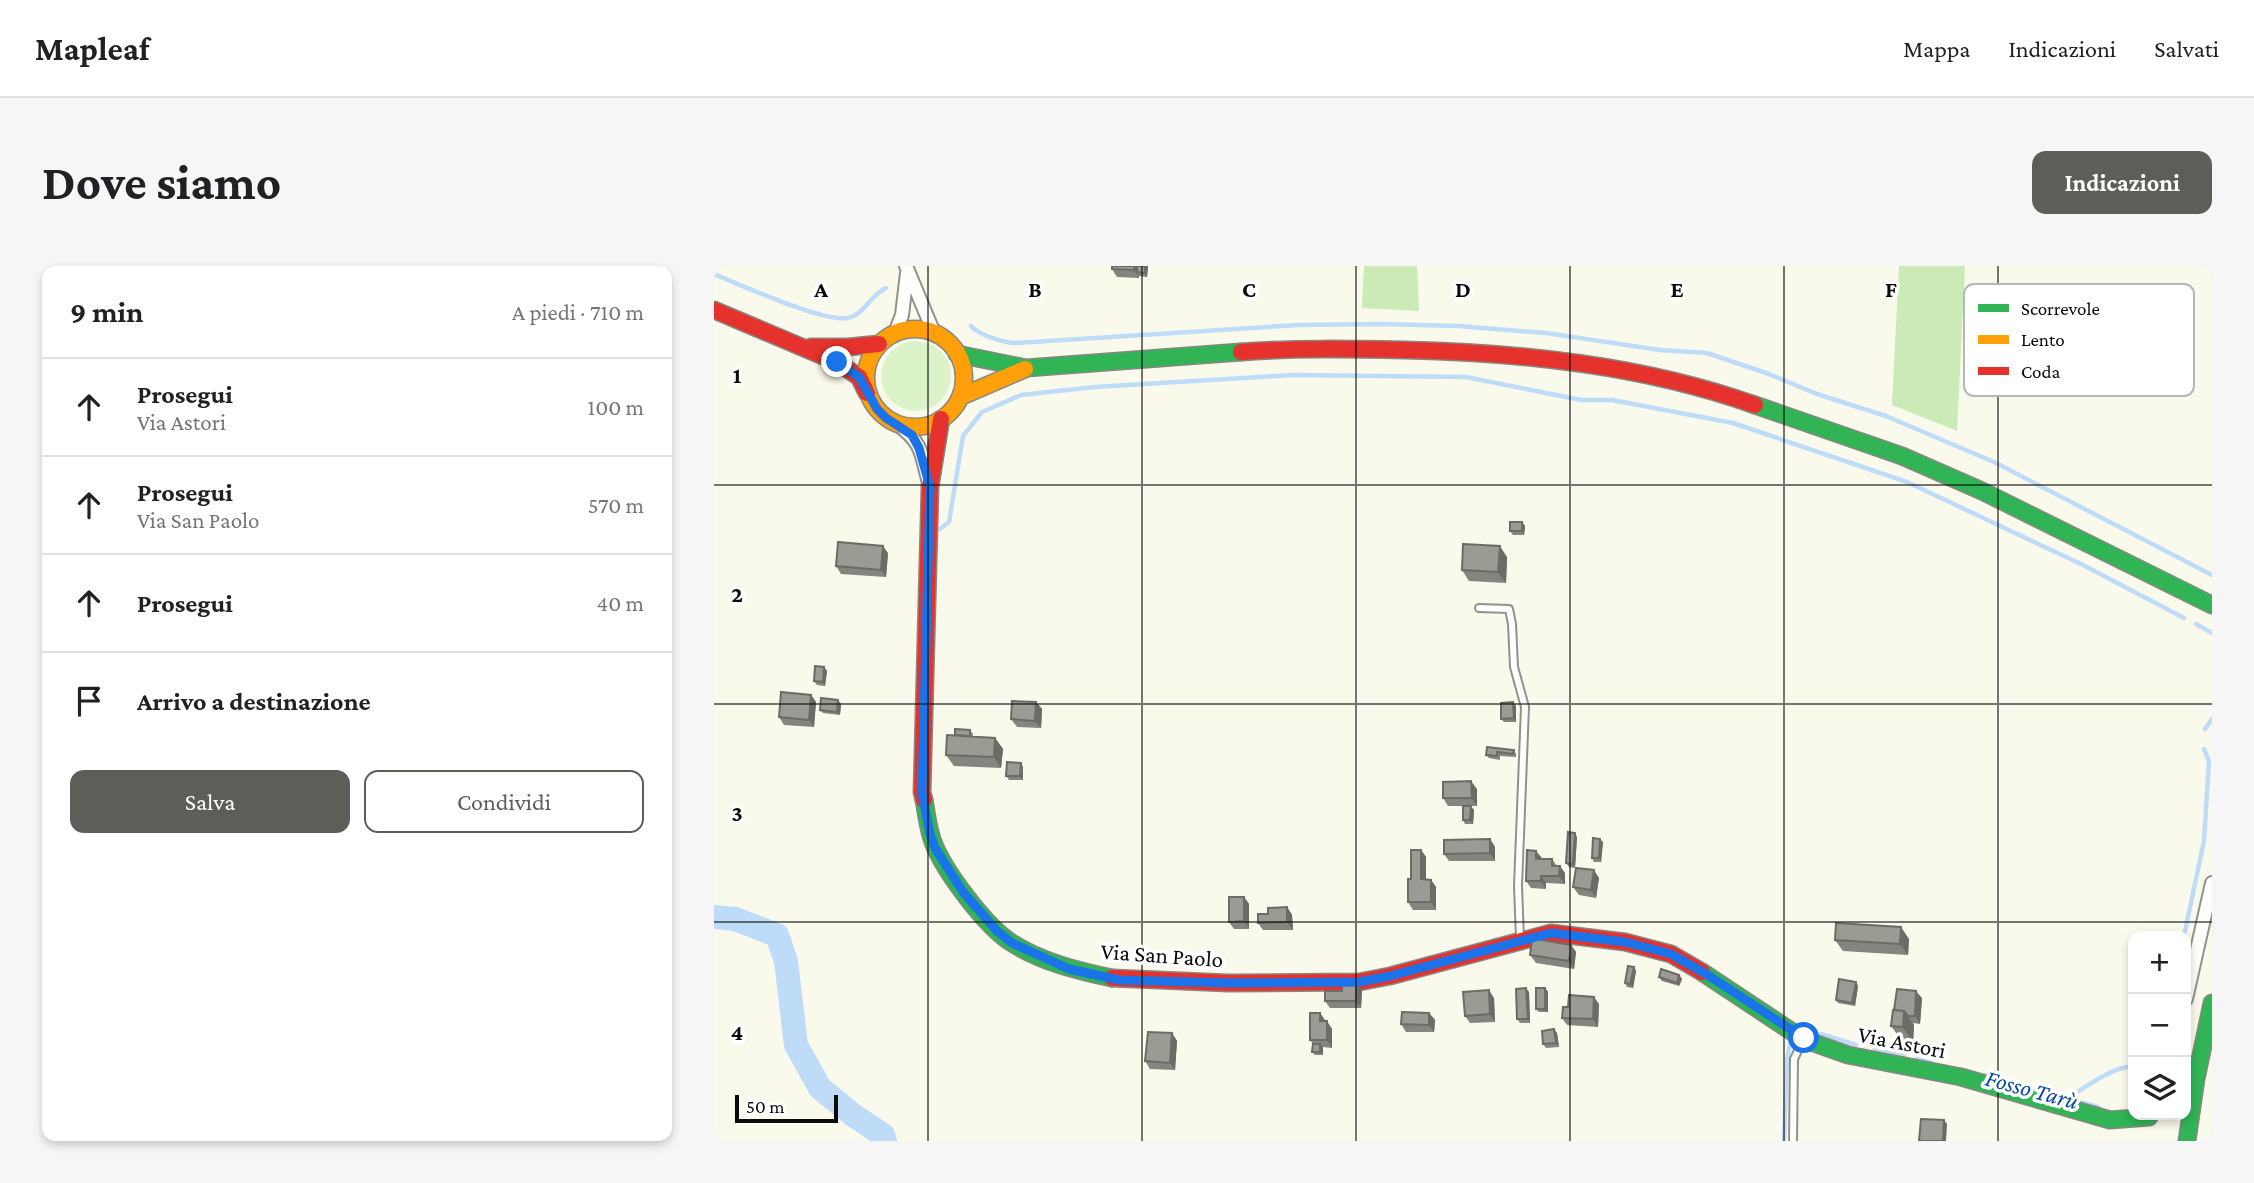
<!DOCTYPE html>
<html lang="it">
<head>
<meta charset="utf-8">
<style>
  body { margin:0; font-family:"Crimson Pro",serif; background:#f6f6f6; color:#202124 }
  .controls { position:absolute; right:21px; bottom:21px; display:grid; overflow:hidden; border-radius:14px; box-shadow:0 4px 10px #0003 }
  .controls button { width:63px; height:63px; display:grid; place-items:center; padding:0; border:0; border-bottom:2px solid #e0e0e0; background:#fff; color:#202124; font:35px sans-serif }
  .scale { position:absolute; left:21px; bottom:18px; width:103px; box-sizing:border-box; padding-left:7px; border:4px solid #0a0a0a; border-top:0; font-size:19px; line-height:24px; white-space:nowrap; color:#0a0a0a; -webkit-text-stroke:5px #fff; paint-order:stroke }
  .stop { position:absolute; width:21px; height:21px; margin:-16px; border:5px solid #1a73e8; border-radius:50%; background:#fff }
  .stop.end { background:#1a73e8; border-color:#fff; box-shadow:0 2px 7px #0008 }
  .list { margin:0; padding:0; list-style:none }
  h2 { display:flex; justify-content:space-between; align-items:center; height:91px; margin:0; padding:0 28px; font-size:30px }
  h2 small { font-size:23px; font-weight:400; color:#757577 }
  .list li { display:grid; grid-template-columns:46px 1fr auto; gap:21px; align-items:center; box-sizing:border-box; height:98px; padding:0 28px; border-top:2px solid #e0e0e0 }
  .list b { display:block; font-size:26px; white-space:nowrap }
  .list p { margin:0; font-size:23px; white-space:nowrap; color:#757577 }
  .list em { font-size:23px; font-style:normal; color:#757577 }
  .actions { display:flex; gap:14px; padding:21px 28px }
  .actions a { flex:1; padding:16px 0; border:2px solid #5e5e59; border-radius:14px; text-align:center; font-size:24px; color:#5e5e59 }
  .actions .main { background:#5e5e59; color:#fff }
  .icon { flex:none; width:38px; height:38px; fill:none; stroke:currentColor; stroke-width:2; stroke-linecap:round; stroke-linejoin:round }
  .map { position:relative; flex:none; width:1498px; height:875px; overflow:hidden; border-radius:14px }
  header { display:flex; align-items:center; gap:42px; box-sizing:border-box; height:98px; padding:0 35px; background:#fff; border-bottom:2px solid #e0e0e0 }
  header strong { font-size:33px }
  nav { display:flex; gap:38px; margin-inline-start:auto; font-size:24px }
  .intro { display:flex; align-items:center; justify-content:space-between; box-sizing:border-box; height:168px; padding:0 42px }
  h1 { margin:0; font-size:49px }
  .button { padding:18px 32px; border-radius:14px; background:#5e5e59; color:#fff; font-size:24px; font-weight:700 }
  main { display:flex; gap:42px; padding:0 42px }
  aside { flex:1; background:#fff; border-radius:14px; box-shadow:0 4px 10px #0003 }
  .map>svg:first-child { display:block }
  .green { fill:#dcf2c9 }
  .forest { fill:#caebb6 }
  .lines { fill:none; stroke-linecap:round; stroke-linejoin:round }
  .stream { stroke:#bedbf7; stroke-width:4.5 }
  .river { stroke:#bedbf7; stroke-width:24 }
  .lane-casing { stroke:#92928c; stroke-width:10 }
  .street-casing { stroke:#92928c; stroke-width:16 }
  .fast-casing { stroke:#888882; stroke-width:19 }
  .slow-casing { stroke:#888882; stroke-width:19 }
  .jam-casing { stroke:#888882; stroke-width:19 }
  .lane { stroke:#fefefc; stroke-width:6 }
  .street { stroke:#fefefc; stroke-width:12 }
  .fast { stroke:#30b455; stroke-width:16 }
  .slow { stroke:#ff9f0a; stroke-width:16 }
  .jam { stroke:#e5322d; stroke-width:16 }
  .wall { fill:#85847e }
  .shaded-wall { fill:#6c6c67 }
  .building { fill:#9b9a93; stroke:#6c6c67; stroke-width:2 }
  .route { stroke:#1a73e8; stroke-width:9 }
  .grid { fill:none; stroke:#0a0a0a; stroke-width:2; stroke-opacity:0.55 }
  .labels { text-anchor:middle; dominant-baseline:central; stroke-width:7; stroke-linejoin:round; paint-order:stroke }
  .street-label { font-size:23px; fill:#0a0a0a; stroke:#fff }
  .water-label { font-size:24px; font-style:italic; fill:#0949a5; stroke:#fff }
  .key { fill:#fff; stroke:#b6b6b6; stroke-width:2 }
  .key-label { font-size:19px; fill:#0a0a0a }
  .grid-label { font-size:23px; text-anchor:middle; font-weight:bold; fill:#0a0a0a; stroke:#fff; stroke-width:7; stroke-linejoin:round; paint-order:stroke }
</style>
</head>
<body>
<header>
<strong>Mapleaf</strong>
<nav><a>Mappa</a><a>Indicazioni</a><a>Salvati</a></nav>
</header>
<div class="intro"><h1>Dove siamo</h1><a class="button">Indicazioni</a></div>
<main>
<aside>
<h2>9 min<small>A piedi · 710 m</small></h2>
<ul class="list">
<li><svg class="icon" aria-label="ahead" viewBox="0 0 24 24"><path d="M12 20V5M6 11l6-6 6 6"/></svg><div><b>Prosegui</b><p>Via Astori</p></div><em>100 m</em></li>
<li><svg class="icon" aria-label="ahead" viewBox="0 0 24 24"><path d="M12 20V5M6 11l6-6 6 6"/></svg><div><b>Prosegui</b><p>Via San Paolo</p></div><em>570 m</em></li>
<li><svg class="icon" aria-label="ahead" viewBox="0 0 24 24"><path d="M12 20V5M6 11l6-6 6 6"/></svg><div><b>Prosegui</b></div><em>40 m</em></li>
<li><svg class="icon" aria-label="arrive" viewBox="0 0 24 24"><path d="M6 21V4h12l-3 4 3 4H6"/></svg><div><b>Arrivo a destinazione</b></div></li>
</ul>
<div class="actions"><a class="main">Salva</a><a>Condividi</a></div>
</aside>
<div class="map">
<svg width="1498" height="875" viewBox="0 0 1498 875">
  <rect width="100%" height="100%" fill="#f9f9ec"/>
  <path class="green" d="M167 110a35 35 0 1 1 70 0a35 35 0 1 1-70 0Z"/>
  <path class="forest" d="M650,0H703L705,45L648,42Z
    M1185,0H1251L1243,165L1178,139Z"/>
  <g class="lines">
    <path class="stream" d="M0,8C27,19 110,57 134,52C151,48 155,30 172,22
      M257,60C265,69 290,77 302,77L585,59L667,58L744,60L832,67L946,84L993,87L1055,108L1103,128L1172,150L1280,196L1498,309
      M226,263L235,256L249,170L268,146L307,129L381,121L579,109L752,111L867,134H898L1019,157L1193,216L1369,299L1470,352
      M1482,358L1498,367
      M1491,463L1498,453
      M1470,670L1490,575L1495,495L1490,483
      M1083,762L1084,759L1096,764
      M1107,768L1142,779
      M1161,783L1190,790
      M1202,793L1218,797
      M1270,809L1384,841
      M1355,831C1369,823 1403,798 1419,801
      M1070,875L1073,793L1076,778"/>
    <path class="river" d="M0,651L21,653L63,669L72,695L82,779L106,822L139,849L169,869L171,875"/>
    <defs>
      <path id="lane" d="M765,342L795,343L798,358L800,401L811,441L804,620L806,673
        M1079,875L1080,793L1089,774"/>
      <path id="street" d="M192,0L220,67
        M181,67L188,49L193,7
        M183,158C209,177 207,188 215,217
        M1472,733L1498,617"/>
      <path id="fast" d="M243,88L312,102L527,86
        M1041,139L1188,190L1268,225L1498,339
        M210,534C213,549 214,566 221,581C233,608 272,661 298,677C328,696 364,705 398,712
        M988,706L1089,773L1134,789L1247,811L1396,854L1435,851L1436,849
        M1473,875L1482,813L1498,737"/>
      <path id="slow" d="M152 112a49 49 0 1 1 98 0a49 49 0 1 1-98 0Z
        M246,131L311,103"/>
      <path id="jam" d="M0,44L123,96L145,111L153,127
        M97,81H134L165,78
        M527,86C581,82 636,83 691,84C809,87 928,99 1041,139
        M210,534L208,526L216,221L227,153
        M398,712L514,717L645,716L676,710L837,667L911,676L957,688L988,706"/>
    </defs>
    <use href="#lane" class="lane-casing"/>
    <use href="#street" class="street-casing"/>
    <use href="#fast" class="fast-casing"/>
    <use href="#slow" class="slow-casing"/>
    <use href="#jam" class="jam-casing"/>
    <use href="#lane" class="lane"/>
    <use href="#street" class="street"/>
    <use href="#fast" class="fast"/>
    <use href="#slow" class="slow"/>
    <use href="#jam" class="jam"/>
  </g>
  <path class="wall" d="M434,0L433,11L425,10V12L403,11L398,3Z
    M808,256L811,260L810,269H799L796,265Z
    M174,287L172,311L127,308L122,300Z
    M793,291L792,317L755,315L748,304Z
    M110,401L113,405L111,420L103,419L100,415Z
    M97,429L102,436L100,461L70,459L65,451Z
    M322,436L328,443L327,462L303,461L297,453Z
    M127,438L126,449L109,447L106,444Z
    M802,440V456H790L787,453Z
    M256,464L259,468V471L281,472L289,483L287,502L240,500L232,489Z
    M773,481L800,484L802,488V491L786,490V494L775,492L772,489Z
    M309,501V514H295L292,510Z
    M763,523V540H734L729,532Z
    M760,544L759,558H751L749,554Z
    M863,571L861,602L855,601L852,597Z
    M776,573L781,581V595H735L730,588Z
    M889,576L887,596H880L878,592Z
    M707,584L712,591V614H717L722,621V644H699L694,636L697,613Z
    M828,592L838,593L843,600L851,607V618L832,617V623L817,622L812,615Z
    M885,612L882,632L865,629L859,621Z
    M530,631L535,638V663H520L515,656Z
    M573,641L578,649L579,664H549L544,657L554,648Z
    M1195,673L1194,689L1129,685L1121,674Z
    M857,679L862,686L860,703L822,697L816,689Z
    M920,701L922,705L919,722L913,721L911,717Z
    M965,709L968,713L965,720L948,715L945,711Z
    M1142,716L1144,720L1141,740L1124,737L1122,734Z
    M831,722L834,726V746H825L822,743Z
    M648,724L647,742H616L611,735Z
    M815,726L816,757H806L803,753Z
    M780,732L781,756L756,757L751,750Z
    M1208,732L1206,758L1199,757L1200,759L1199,776L1188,775L1177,760Z
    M885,738L884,761L853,759L848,752L854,741Z
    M606,747L611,755L618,763V782L609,781V789H601L598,786L599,778L596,774Z
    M715,747L721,754L720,766H692L687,758Z
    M458,767L463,775L461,804L436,803L431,795Z
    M843,767L845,781L832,782L829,778Z"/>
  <path class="shaded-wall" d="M420,0H426L423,6L425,12L420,4Z
    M431,0H434L433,11L431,7Z
    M808,256L811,260L810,269L808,265Z
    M169,280L174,287L172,311L167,304Z
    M786,280L793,291L792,317L784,306Z
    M110,401L113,405L111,420L109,416Z
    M97,429L102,436L100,461L95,454Z
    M124,434L127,438L126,449L123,446Z
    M322,436L328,443L327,462L321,455Z
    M799,436L802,440V456L800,452Z
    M281,472L289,483L287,502L280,491Z
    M307,497L309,501V514L306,510Z
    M757,515L763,523V540L758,532Z
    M757,540L760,544L759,558L756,554Z
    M861,567L863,571L861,602L859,598Z
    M776,573L781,581V595L776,587Z
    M886,573L889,576L887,596L885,592Z
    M707,584L712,591V621L707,613Z
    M822,585L828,592L827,600L822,593Z
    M846,600L851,607V618L845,610Z
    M880,604L885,612L882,632L877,624Z
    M827,610L832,617V623L827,615Z
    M717,614L722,621V644L717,636Z
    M530,631L535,638V663L530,655Z
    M573,641L578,649L579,664L573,656Z
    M1187,661L1195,673L1194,689L1186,678Z
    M857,679L862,686L860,703L855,695Z
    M920,701L922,705L919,722L916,718Z
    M965,709L968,713L965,720L963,717Z
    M1142,716L1144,720L1141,740L1138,737Z
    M642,717L648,724L647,742L642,735Z
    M812,722L815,726L816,757L814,753Z
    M831,722L834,726V746L831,743Z
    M775,724L780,732L781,756L776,748Z
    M1202,725L1208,732L1206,758L1201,750Z
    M880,731L885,738L884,761L879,753Z
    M1190,745L1200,759L1199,776L1189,761Z
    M606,747L611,754V763L606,755Z
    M715,747L721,754L720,766L715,759Z
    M613,755L618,763V782L613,774Z
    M840,763L843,767L845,781L842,777Z
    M458,767L463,775L461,804L456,797Z
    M606,778L609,782V789L606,786Z
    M1230,854L1233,858L1232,875H1229Z"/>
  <path class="building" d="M398,0H420V4L398,3Z
    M423,0H431V7L423,6Z
    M796,256H808V265H796Z
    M124,276L169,280L167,304L122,300Z
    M749,278L786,280L784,306L748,304Z
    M101,400L110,401L109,416L100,415Z
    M67,426L97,429L95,454L65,451Z
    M107,432L124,434L123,446L106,444Z
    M298,435L322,436L321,455L297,453Z
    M799,436L800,452L787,453V437Z
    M241,463L256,464V470L241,469Z
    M233,469L281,472L280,491L232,489Z
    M773,481L800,484L799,488L783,486V490L772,489Z
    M293,496L307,497L306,510H292Z
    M757,515L758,532H729V516Z
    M749,540H757L756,554H749Z
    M854,566L861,567L859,598L852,597Z
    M879,572L886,573L885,592H878Z
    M776,573V587L730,588V574Z
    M697,584H707V613L717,614V636H694V613H697Z
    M813,584L822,585V593H838V600H846L845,610H827V615H812Z
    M862,602L880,604L877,624L859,621Z
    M515,631H530V655L515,656Z
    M573,641V656L544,657V648H554V642Z
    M1122,657L1187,661L1186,678L1121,674Z
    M818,674H828L857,679L855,695L816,689Z
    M914,700L920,701L916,718L911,717Z
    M947,703L965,709L963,717L945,711Z
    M1125,713L1142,716L1138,737L1122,734Z
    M628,717H642V735H611V725H628Z
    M812,722L814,753H803L802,723Z
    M822,722H831V743H822Z
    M1183,723L1202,725L1201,750H1194L1190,745L1180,744Z
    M775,724L776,748L751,750L749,726Z
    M855,729L880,731L879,753L848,752L849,741H854Z
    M1179,744L1190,745L1189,761L1177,760Z
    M688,746L715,747V759L687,758Z
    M596,747H606V755H613V774H596Z
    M840,763L842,777L829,778L828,765Z
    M434,766L458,767L456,797L431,795Z
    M599,778H606V786H598Z
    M1207,853L1230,854L1229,875H1205Z"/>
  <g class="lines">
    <path class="route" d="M123,96L145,111L163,143L172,152L198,169L205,182L216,221L208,527L216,568L221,582L249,626L283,665L298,677L355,703L405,714L514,717L645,716L676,710L837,667L911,676L957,688L992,708L1090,772"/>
  </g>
  <path class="grid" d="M214,0V875M428,0V875M642,0V875M856,0V875M1070,0V875M1284,0V875M0,219H1498M0,438H1498M0,656H1498"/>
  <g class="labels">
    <g class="street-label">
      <text transform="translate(448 689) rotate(4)">Via San Paolo</text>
      <text transform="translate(1188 776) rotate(11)">Via Astori</text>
    </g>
    <g class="water-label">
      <text transform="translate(1318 823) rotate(15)">Fosso Tarù</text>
    </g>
  </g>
  <rect x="1250" y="18" width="230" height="112" rx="10" class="key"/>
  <rect x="1264" y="38" width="31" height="8" fill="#30b455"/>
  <rect x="1264" y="69" width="31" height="9" fill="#ff9f0a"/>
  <rect x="1264" y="101" width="31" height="8" fill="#e5322d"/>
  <g class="key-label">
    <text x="1307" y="49">Scorrevole</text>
    <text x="1307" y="80">Lento</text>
    <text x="1307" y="112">Coda</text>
  </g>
  <g class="grid-label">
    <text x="107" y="31">A</text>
    <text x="321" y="31">B</text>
    <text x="535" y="31">C</text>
    <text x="749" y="31">D</text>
    <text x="963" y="31">E</text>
    <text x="1177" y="31">F</text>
    <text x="23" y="117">1</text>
    <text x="23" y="336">2</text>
    <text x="23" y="555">3</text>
    <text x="23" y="774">4</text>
  </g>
</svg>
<div class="controls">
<button>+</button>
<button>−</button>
<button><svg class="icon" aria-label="layers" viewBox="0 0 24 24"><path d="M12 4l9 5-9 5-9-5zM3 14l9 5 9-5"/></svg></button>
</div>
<div class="scale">50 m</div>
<div class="stop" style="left:1090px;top:772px"></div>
<div class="stop end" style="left:123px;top:96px"></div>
</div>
</main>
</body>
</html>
